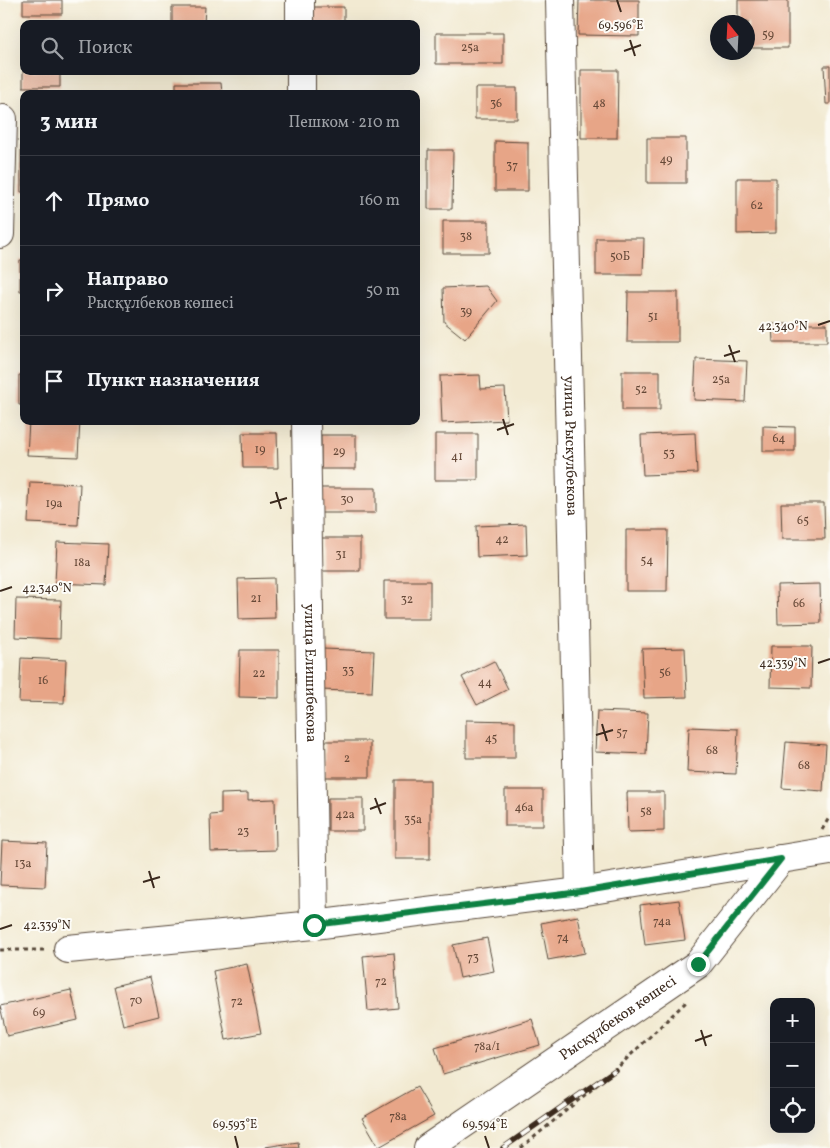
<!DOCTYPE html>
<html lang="ru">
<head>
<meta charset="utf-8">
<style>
  body { margin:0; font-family:Vollkorn,serif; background:#242831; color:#f1f3f6 }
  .controls { position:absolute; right:15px; bottom:15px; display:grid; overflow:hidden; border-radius:10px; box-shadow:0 5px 20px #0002 }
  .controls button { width:45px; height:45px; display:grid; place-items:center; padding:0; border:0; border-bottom:1px solid #363941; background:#171b24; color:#f1f3f6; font:25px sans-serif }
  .compass { position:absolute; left:710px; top:15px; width:45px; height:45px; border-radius:50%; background:#171b24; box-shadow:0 5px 20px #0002; rotate:342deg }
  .stop { position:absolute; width:15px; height:15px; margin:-11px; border:4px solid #0b8043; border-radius:50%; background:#fff }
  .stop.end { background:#0b8043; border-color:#fff; box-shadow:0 1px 5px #0008 }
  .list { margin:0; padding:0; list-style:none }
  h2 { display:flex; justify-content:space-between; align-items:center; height:65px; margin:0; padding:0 20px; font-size:21px }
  h2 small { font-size:16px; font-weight:400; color:#9ea1a6 }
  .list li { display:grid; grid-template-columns:32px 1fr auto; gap:15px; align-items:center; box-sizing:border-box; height:90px; padding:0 20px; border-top:1px solid #363941 }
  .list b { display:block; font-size:19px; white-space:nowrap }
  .list p { margin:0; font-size:16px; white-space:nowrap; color:#9ea1a6 }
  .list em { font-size:16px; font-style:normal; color:#9ea1a6 }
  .icon { flex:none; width:28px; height:28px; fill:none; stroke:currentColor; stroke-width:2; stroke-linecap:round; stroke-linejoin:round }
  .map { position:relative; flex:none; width:830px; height:1148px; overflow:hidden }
  .search { position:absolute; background:#171b24; box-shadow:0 5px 20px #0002; left:20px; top:20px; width:400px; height:55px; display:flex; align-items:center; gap:12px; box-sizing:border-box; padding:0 18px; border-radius:10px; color:#9ea1a6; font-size:19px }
  .panel { position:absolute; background:#171b24; box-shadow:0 5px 20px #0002; left:20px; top:90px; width:400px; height:335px; border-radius:10px }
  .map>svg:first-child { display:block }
  .building { fill:#e7a587 }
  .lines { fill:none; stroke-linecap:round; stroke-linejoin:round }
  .minor-casing { stroke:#564739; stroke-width:30 }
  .path { stroke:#564739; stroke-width:3; stroke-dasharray:4 4; stroke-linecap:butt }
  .minor { stroke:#fff; stroke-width:28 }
  .rail-casing { stroke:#3b2a1e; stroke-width:5.5 }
  .rail { stroke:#fdfcf7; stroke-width:4; stroke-dasharray:11; stroke-linecap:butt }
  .route { stroke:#0b8043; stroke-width:6 }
  .ticks { fill:none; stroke:#3b2a1e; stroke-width:2 }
  .labels { text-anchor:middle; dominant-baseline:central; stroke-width:4; stroke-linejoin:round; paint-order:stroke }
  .number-label { font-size:12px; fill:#664938 }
  .street-label { font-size:15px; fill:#3b2a1e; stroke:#fdfcf7 }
  .ticks-label { font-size:12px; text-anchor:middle; fill:#3b2a1e; stroke:#fdfcf7; stroke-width:4; stroke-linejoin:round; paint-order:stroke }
</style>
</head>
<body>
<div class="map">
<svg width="830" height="1148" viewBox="0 0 830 1148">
  <rect width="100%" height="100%" fill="#fdfcf7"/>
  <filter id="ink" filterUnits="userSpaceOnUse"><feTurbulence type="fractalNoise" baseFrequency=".02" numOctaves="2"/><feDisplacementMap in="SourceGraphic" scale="10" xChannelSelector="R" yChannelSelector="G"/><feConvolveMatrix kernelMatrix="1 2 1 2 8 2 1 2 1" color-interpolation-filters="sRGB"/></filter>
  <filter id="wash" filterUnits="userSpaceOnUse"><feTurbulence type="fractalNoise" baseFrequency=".0096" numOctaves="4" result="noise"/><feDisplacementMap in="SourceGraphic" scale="20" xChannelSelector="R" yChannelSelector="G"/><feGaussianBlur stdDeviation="1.12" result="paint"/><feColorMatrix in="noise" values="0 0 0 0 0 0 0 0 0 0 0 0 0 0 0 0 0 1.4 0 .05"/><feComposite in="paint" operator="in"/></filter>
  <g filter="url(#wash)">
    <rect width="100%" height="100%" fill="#f2ead2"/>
    <g id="blocks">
      <path class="building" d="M23,0H62V14H23Z
        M579,0H639V36L578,35Z
        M738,0H788V48H748V22H738Z
        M172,7H205L204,24H172Z
        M305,7H344V24H305Z
        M436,33H503V64H436Z
        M824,66H830V104H826Z
        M581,70H618L617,138H581Z
        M23,71H60V87H23Z
        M176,83H221L222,94H176Z
        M475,88H517V119H475Z
        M647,138H686V183H647Z
        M495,141L528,142V191H495Z
        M21,146H24V192H21Z
        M428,150H453L452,209H428Z
        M737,178H776V233L737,234Z
        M443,221H489V253H443Z
        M596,238H644L643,275H596Z
        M20,260H24V291H20Z
        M486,286L497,301L465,339L444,322L443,288Z
        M628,292H678V342H627Z
        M772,324H827V342H773Z
        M696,359L747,361L745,402L694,400Z
        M622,371H660V410H622Z
        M19,375H24V405H19Z
        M480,375L481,389L505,388L507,420L442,423L440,376Z
        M29,421H80L78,457L27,455Z
        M763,426L795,427V451H763Z
        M242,433H277L278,468H243Z
        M695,433L697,473L643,475L641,435Z
        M435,434H478V480H435Z
        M321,435H356V469H321Z
        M30,482L80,484L78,525L28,523Z
        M318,488H376V513H318Z
        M781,503H824L825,539H782Z
        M526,524L527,555L477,557L476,526Z
        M626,530H668L667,591H626Z
        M321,538H360V571H321Z
        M57,542L108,544L106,585L55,583Z
        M274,578L275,618L239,619L238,579Z
        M384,581H430V619H384Z
        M820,584L821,623L778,624L777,585Z
        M16,599L61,600L60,639L15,637Z
        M771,646H812L811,688L770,687Z
        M685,648L687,697L644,698L642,649Z
        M323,649L374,651L372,692L321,690Z
        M240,650H279V698L239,697Z
        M21,658L66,660L64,703L19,702Z
        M494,661L508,689L477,705L462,677Z
        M597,711L648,713L646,754L595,752Z
        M466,720L515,721V758H466Z
        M689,727L738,729L736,774L687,772Z
        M325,741H370V777H325Z
        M786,742L826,745L823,791L782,788Z
        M395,780H430V859H395Z
        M505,790H543V826H505Z
        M627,792H664V831L628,832Z
        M248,793V800L275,799L276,850L211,852L210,815L221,814V794Z
        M328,798H363V831H328Z
        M2,841L47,843L45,887L0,885Z
        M679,900L685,940L645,945L640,905Z
        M578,916L585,953L548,960L541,923Z
        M487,938L494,971L460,978L453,945Z
        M394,953L398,1008L368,1011L363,956Z
        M247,964L261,1033L226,1040L213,971Z
        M150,977L159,1016L123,1025L114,986Z
        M71,990L78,1020L7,1036L0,1006Z
        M532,1019L540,1045L443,1074L435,1048Z
        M417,1087L434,1116L379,1147L362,1118Z
        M298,1142L299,1148H265V1147Z"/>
    </g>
  </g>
  <g filter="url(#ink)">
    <use href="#blocks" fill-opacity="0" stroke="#564739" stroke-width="1"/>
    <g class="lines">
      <defs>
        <g id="minor">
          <path d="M300,0V24"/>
          <path id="s1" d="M560,0L580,892"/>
          <path d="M301,71V94"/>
          <path d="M0,234L3,119"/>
          <path id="s2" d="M306,421L314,925"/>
          <path d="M68,949L314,925L580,892L830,851"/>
          <path id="s3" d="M428,1148L698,964L781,859"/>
        </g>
      </defs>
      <use href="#minor" class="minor-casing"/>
      <path class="path" d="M822,830L830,816
        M0,950H47
        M521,1148L615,1070L687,1001"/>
      <use href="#minor" class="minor"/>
      <defs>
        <path id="rail" d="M503,1148L615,1070"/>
      </defs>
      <use href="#rail" class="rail-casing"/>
      <use href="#rail" class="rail"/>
    </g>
  </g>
  <g class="lines" filter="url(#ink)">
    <path class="route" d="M314,925L580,892L781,859L698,964"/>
  </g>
  <path class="ticks" d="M617,0L621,12M630,40L635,56M624,51L641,45M818,325L830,321M729,345L735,362M724,356L740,351M503,419L508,435M497,430L514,424M276,492L281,509M270,503L287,498M0,591L12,587M818,663L830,659M602,724L607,741M596,735L613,730M375,798L381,814M370,809L386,803M149,871L154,888M143,882L160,877M0,929L12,925M701,1030L706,1046M695,1041L712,1035M235,1136L238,1148M485,1136L489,1148"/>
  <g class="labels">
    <g class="number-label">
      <text x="768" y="35">59</text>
      <text x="470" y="48">25а</text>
      <text x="496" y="104">36</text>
      <text x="599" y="104">48</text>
      <text x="666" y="160">49</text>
      <text x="512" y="166">37</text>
      <text x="757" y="206">62</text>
      <text x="466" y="237">38</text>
      <text x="620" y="257">50Б</text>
      <text x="466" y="312">39</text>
      <text x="653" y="317">51</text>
      <text x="721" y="380">25а</text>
      <text x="641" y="390">52</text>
      <text x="779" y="439">64</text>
      <text x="260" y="450">19</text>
      <text x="339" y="452">29</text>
      <text x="669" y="454">53</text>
      <text x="457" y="457">41</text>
      <text x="347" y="500">30</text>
      <text x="54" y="504">19а</text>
      <text x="803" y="521">65</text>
      <text x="502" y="540">42</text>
      <text x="341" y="555">31</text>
      <text x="647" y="561">54</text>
      <text x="82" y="563">18а</text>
      <text x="256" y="599">21</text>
      <text x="407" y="600">32</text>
      <text x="799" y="604">66</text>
      <text x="348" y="671">33</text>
      <text x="665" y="673">56</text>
      <text x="259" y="674">22</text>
      <text x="43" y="681">16</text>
      <text x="485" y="683">44</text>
      <text x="622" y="733">57</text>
      <text x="491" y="739">45</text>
      <text x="712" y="751">68</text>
      <text x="347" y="759">2</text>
      <text x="804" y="766">68</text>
      <text x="524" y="808">46а</text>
      <text x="646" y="812">58</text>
      <text x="345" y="815">42а</text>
      <text x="413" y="820">35а</text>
      <text x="243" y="832">23</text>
      <text x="23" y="864">13а</text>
      <text x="662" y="922">74а</text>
      <text x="563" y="938">74</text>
      <text x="473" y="958">73</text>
      <text x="381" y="982">72</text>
      <text x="136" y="1001">70</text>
      <text x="237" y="1002">72</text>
      <text x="39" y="1013">69</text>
      <text x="487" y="1047">78а/1</text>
      <text x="398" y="1117">78а</text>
    </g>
    <g class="street-label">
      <text stroke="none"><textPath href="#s1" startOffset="446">улица Рыскулбекова</textPath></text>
      <text stroke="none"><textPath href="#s2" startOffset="252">улица Елишибекова</textPath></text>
      <text stroke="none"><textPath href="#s3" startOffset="230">Рысқұлбеков көшесі</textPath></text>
    </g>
  </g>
  <g class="ticks-label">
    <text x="621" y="29">69.596°E</text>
    <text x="783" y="330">42.340°N</text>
    <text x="47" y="592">42.340°N</text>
    <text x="783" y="667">42.339°N</text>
    <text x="47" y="929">42.339°N</text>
    <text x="235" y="1128">69.593°E</text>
    <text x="485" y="1128">69.594°E</text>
  </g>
</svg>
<div class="controls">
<button>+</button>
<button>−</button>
<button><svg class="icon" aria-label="locate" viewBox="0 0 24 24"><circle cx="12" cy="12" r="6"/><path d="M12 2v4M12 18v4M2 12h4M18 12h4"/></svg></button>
</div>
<svg class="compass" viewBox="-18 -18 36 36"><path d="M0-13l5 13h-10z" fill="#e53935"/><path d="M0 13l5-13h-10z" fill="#9ea1a6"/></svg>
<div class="stop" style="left:314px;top:925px"></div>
<div class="stop end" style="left:698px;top:964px"></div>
<div class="search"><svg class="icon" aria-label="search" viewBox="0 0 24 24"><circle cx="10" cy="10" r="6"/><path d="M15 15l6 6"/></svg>Поиск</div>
<section class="panel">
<h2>3 мин<small>Пешком · 210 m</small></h2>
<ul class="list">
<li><svg class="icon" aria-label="ahead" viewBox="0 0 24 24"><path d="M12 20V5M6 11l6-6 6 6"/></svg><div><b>Прямо</b></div><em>160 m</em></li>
<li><svg class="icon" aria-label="right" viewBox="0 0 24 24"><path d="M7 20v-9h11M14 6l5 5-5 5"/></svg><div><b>Направо</b><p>Рысқұлбеков көшесі</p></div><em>50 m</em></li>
<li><svg class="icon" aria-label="arrive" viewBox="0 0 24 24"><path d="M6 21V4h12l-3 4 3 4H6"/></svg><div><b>Пункт назначения</b></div></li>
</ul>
</section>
</div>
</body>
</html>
